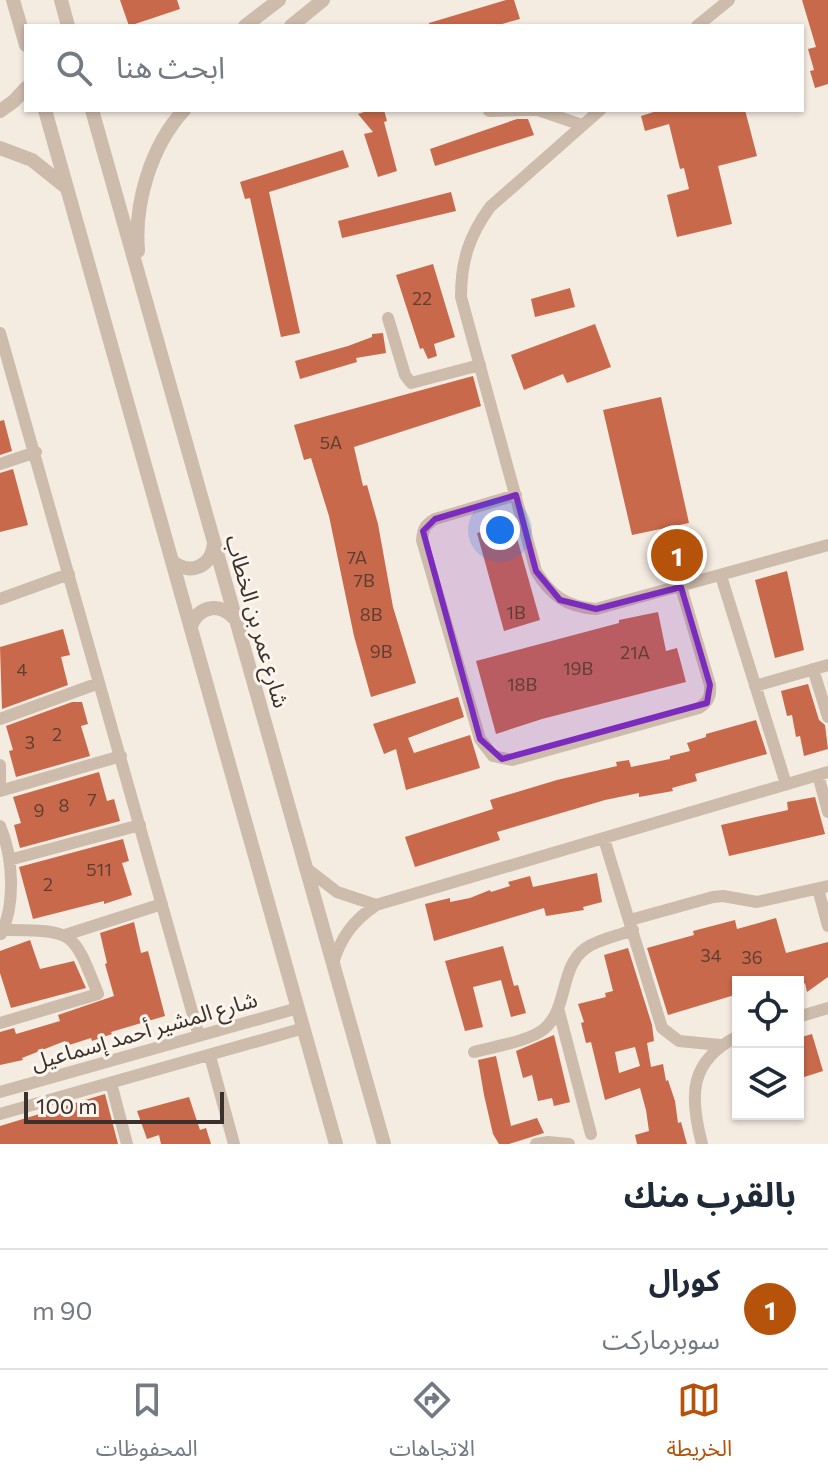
<!DOCTYPE html>
<html lang="ar">
<head>
<meta charset="utf-8">
<style>
  body { margin:0; font-family:Commissioner,"Noto Sans Arabic",sans-serif; background:#f2f2f3; color:#1f2937; direction:rtl }
  .controls { position:absolute; right:24px; bottom:24px; display:grid; overflow:hidden; border-radius:0px; box-shadow:0 2px 6px #0004 }
  .controls button { width:72px; height:72px; display:grid; place-items:center; padding:0; border:0; border-bottom:2px solid #e0e1e3; background:#fff; color:#1f2937; font:40px sans-serif }
  .scale { position:absolute; left:24px; bottom:20px; width:200px; box-sizing:border-box; padding-left:8px; border:4px solid #3b302b; border-top:0; font-size:22px; line-height:28px; white-space:nowrap; color:#3b302b; -webkit-text-stroke:6px #fbf5ee; paint-order:stroke }
  .you { position:absolute; left:500px; top:530px; width:28px; height:28px; margin:-20px; border:6px solid #fff; border-radius:50%; background:#1a73e8; box-shadow:0 0 0 12px #1a73e833 }
  .badge { display:grid; place-items:center; width:52px; height:52px; border-radius:50%; background:#b45309; color:#fff; font-size:26px; font-weight:700 }
  .pin { position:absolute; translate:-50% -50%; border:4px solid #fff; box-shadow:0 2px 8px #0006 }
  .list { margin:0; padding:0; list-style:none }
  h2 { display:flex; justify-content:space-between; align-items:center; height:104px; margin:0; padding:0 32px; font-size:34px }
  h2 small { font-size:26px; font-weight:400; color:#747a83 }
  .list li { display:grid; grid-template-columns:52px 1fr auto; gap:24px; align-items:center; box-sizing:border-box; height:120px; padding:0 32px; border-top:2px solid #e0e1e3 }
  .list b { display:block; font-size:30px; white-space:nowrap }
  .list p { margin:0; font-size:26px; white-space:nowrap; color:#747a83 }
  .list em { font-size:26px; font-style:normal; color:#747a83 }
  .icon { flex:none; width:44px; height:44px; fill:none; stroke:currentColor; stroke-width:2; stroke-linecap:round; stroke-linejoin:round }
  .map { position:relative; flex:none; width:828px; height:1144px; overflow:hidden; direction:ltr }
  .search { position:absolute; background:#fff; box-shadow:0 2px 6px #0004; left:24px; right:24px; top:24px; height:88px; display:flex; align-items:center; gap:20px; box-sizing:border-box; padding:0 28px; border-radius:0px; color:#747a83; font-size:30px }
  .sheet { height:224px; background:#fff }
  nav { display:flex; justify-content:space-around; align-items:center; box-sizing:border-box; height:112px; border-top:2px solid #e0e1e3; background:#fff; font-size:22px; color:#747a83 }
  nav a { display:grid; justify-items:center; gap:4px }
  nav .on { color:#b45309 }
  .map>svg:first-child { display:block }
  .building { fill:#c8694b; fill-rule:evenodd }
  .lines { fill:none; stroke-linecap:round; stroke-linejoin:round }
  .minor { stroke:#cdbbac; stroke-width:12 }
  .tertiary { stroke:#cdbbac; stroke-width:14 }
  .marked { fill:#7b2cbf; fill-opacity:0.2; stroke:#7b2cbf; stroke-width:6; stroke-linejoin:round }
  .labels { text-anchor:middle; dominant-baseline:central; stroke-width:6; stroke-linejoin:round; paint-order:stroke }
  .number-label { font-size:18px; fill:#5e3e33 }
  .street-label { font-size:22px; fill:#3b302b; stroke:#fbf5ee }
</style>
</head>
<body>
<div class="map">
<svg width="828" height="1144" viewBox="0 0 828 1144">
  <rect width="100%" height="100%" fill="#f4ebe1"/>
  <path class="building" d="M120,0H177L180,9L129,26Z
    M506,0H514L520,19L495,26H429V23Z
    M802,0H828V84L815,88L810,71L814,70L808,49L816,47Z
    M370,110H384L387,121L384,122L397,171L378,177L364,134L373,132L358,114Z
    M660,110H745L757,156L718,166L732,224L677,237L667,195L689,189L684,168L680,169L669,124L645,131L641,116Z
    M517,119H528L534,135L435,166L430,149Z
    M343,150L349,167L269,192L300,333L281,337L250,198L245,199L240,182Z
    M451,192L456,211L342,238L338,221Z
    M433,264L455,337L434,344L437,356L428,359L423,348L420,349L396,275Z
    M570,288L575,307L535,317L531,299Z
    M595,324L611,367L567,383L563,374L524,390L511,355Z
    M383,333L386,353L356,358L357,362L300,379L295,361L348,346L372,337V334Z
    M473,376L481,406L354,447L363,486L367,485L378,524L393,607L416,683L371,697L354,636L329,516L311,458L304,460L294,425Z
    M661,397L689,523L632,535L603,410Z
    M4,420L12,451L0,455V421Z
    M13,469L28,525L0,532V473Z
    M513,524L540,620L504,631L477,533Z
    M787,571L804,650L775,658L755,580Z
    M658,612L666,651L677,648L686,682L542,719L496,734L476,661L619,623V620Z
    M63,629L70,655L61,657L68,685L2,709L0,647Z
    M808,684L819,720L825,725L828,749L804,756L800,736L796,737L792,715L787,716L781,691Z
    M458,697L464,717L408,738L414,753L470,735L480,768L406,790L396,749L384,754L373,724Z
    M72,702H82L88,724L81,726L90,756L16,777L9,751L13,750L6,726Z
    M756,720L767,754L695,774L697,781L672,788L673,791L639,797V793L605,800L497,832L500,840L415,867L405,837L493,809L490,800L557,780L617,766L616,762L629,760L631,767L670,759V756L690,751L687,743L706,737V734Z
    M99,772L107,801L114,799L120,821L20,848L14,825L21,823L13,797Z
    M815,797L825,834L729,856L721,825L788,810L787,802Z
    M123,839L129,861L122,863L132,895L104,904V901L33,919L19,867Z
    M597,873L602,902L583,907L584,910L546,916L544,908L434,941L425,904L450,898V902L470,898L490,890L491,892L510,886L508,882L530,876L533,887Z
    M776,918L786,953L828,942V977L807,992L805,983L798,987V982H738V994L668,1015L647,948L694,935L693,931L735,920L737,929Z
    M134,922L141,953L148,951L165,1016L111,1032L112,1034L92,1041L91,1038L66,1046L65,1041L22,1058L23,1060L0,1065V1032L14,1028L16,1034L60,1021L58,1015L114,996L105,964L107,963L100,933Z
    M30,940L40,969L74,961L86,988L11,1008L0,973V951Z
    M503,946L514,986L518,985L526,1013L511,1017L501,980L473,987L483,1027L465,1031L445,961Z
    M628,948L652,1025L654,1041L647,1043L651,1067L663,1064L666,1081L668,1080L675,1101L678,1123L681,1122L687,1144H637L635,1135L649,1131L646,1110L640,1088L605,1100L591,1042L586,1043L581,1023L584,1022L578,1004L606,997L605,993L613,991L604,955ZM635,1047L640,1066L619,1073L615,1052Z
    M812,1034L823,1071L798,1079V1038Z
    M554,1035L570,1102L554,1106L552,1098L538,1101L532,1075L523,1078L516,1051Z
    M496,1056L511,1126L537,1118L544,1133L509,1144H499L493,1134L484,1095L478,1060Z
    M105,1094L118,1144H0V1126Z
    M189,1097L200,1130L206,1128L211,1144H161L159,1135L147,1139L137,1111Z"/>
  <g class="lines">
    <path class="minor" d="M697,26L729,0
      M529,110H538L582,125
      M600,110L490,207C469,236 461,261 461,297L536,571C551,596 567,607 596,609L828,545
      M489,111L528,110
      M388,318L405,375L411,383L480,365
      M0,333L199,1036
      M0,464L36,452
      M516,495L435,519C425,525 423,529 422,540L480,739L493,756L512,760L699,708C708,702 711,697 710,685L681,587
      M721,576L786,784
      M0,599L69,574
      M813,669L828,717
      M755,686L828,665
      M0,719L99,683
      M0,765V783
      M818,775L828,812
      M0,791L121,756
      M0,826C13,856 16,904 1,934
      M604,839L662,1028L679,1041L720,1045
      M9,860L140,825
      M306,868L337,892L376,905
      M818,889L828,926
      M630,920L713,897L723,896L757,902L828,886
      M65,935L162,904
      M333,963C341,937 353,921 376,905L828,772
      M558,1008L591,1134
      M798,1017L828,1008
      M0,1023L98,994C72,928 74,931 3,930
      M474,1052C493,1047 530,1041 544,1029C569,1008 559,967 586,948C599,939 618,936 633,930
      M210,1056L234,1144
      M111,1083L127,1144
      M0,1092L298,1008
      M0,1114L304,1028
      M536,1144L548,1142L569,1144
      M702,1144C689,1095 689,1061 738,1036"/>
    <path class="tertiary" d="M13,0L26,45
      M61,0L68,26
      M245,26L279,0
      M291,26L323,0
      M45,110L336,1144
      M92,110L384,1144
      M0,111L14,101L26,88
      M0,148L32,160L67,188
      M138,251C134,203 151,146 184,110
      M173,562C191,576 212,566 214,543
      M191,626C199,606 219,602 234,618"/>
  </g>
  <path class="marked" d="M516,495L536,571L560,600L596,609L681,587L710,685L707,703L502,759L480,739L423,531L435,519Z"/>
  <g class="labels">
    <g class="number-label">
      <text x="422" y="298">22</text>
      <text x="331" y="442">5A</text>
      <text x="357" y="557">7A</text>
      <text x="364" y="580">7B</text>
      <text x="516" y="612">1B</text>
      <text x="371" y="614">8B</text>
      <text x="381" y="651">9B</text>
      <text x="635" y="652">21A</text>
      <text x="578" y="668">19B</text>
      <text x="22" y="669">4</text>
      <text x="522" y="684">18B</text>
      <text x="57" y="734">2</text>
      <text x="30" y="742">3</text>
      <text x="92" y="799">7</text>
      <text x="64" y="805">8</text>
      <text x="39" y="810">9</text>
      <text x="99" y="869">511</text>
      <text x="48" y="884">2</text>
      <text x="711" y="955">34</text>
      <text x="752" y="957">36</text>
    </g>
    <g class="street-label">
      <text transform="translate(258 621) rotate(74)">شارع عمر بن الخطاب</text>
      <text transform="translate(144 1030) rotate(-16)">شارع المشير أحمد إسماعيل</text>
    </g>
  </g>
</svg>
<div class="controls">
<button><svg class="icon" aria-label="locate" viewBox="0 0 24 24"><circle cx="12" cy="12" r="6"/><path d="M12 2v4M12 18v4M2 12h4M18 12h4"/></svg></button>
<button><svg class="icon" aria-label="layers" viewBox="0 0 24 24"><path d="M12 4l9 5-9 5-9-5zM3 14l9 5 9-5"/></svg></button>
</div>
<div class="scale">100 m</div>
<div class="you"></div>
<div class="pin badge" style="left:677px;top:555px">1</div>
<div class="search"><svg class="icon" aria-label="search" viewBox="0 0 24 24"><circle cx="10" cy="10" r="6"/><path d="M15 15l6 6"/></svg>ابحث هنا</div>
</div>
<section class="sheet">
<h2>بالقرب منك<small></small></h2>
<ul class="list">
<li><span class="badge">1</span><div><b>كورال</b><p>سوبرماركت</p></div><em>90 m</em></li>
</ul>
</section>
<nav>
<a class="on"><svg class="icon" aria-label="map" viewBox="0 0 24 24"><path d="M3 6l6-2 6 2 6-2v14l-6 2-6-2-6 2zM9 4v14M15 6v14"/></svg>الخريطة</a>
<a><svg class="icon" aria-label="directions" viewBox="0 0 24 24"><path d="M12 3l9 9-9 9-9-9zM9 14v-3h6M13 9l2 2-2 2"/></svg>الاتجاهات</a>
<a><svg class="icon" aria-label="saved" viewBox="0 0 24 24"><path d="M7 4h10v16l-5-4-5 4z"/></svg>المحفوظات</a>
</nav>
</body>
</html>
